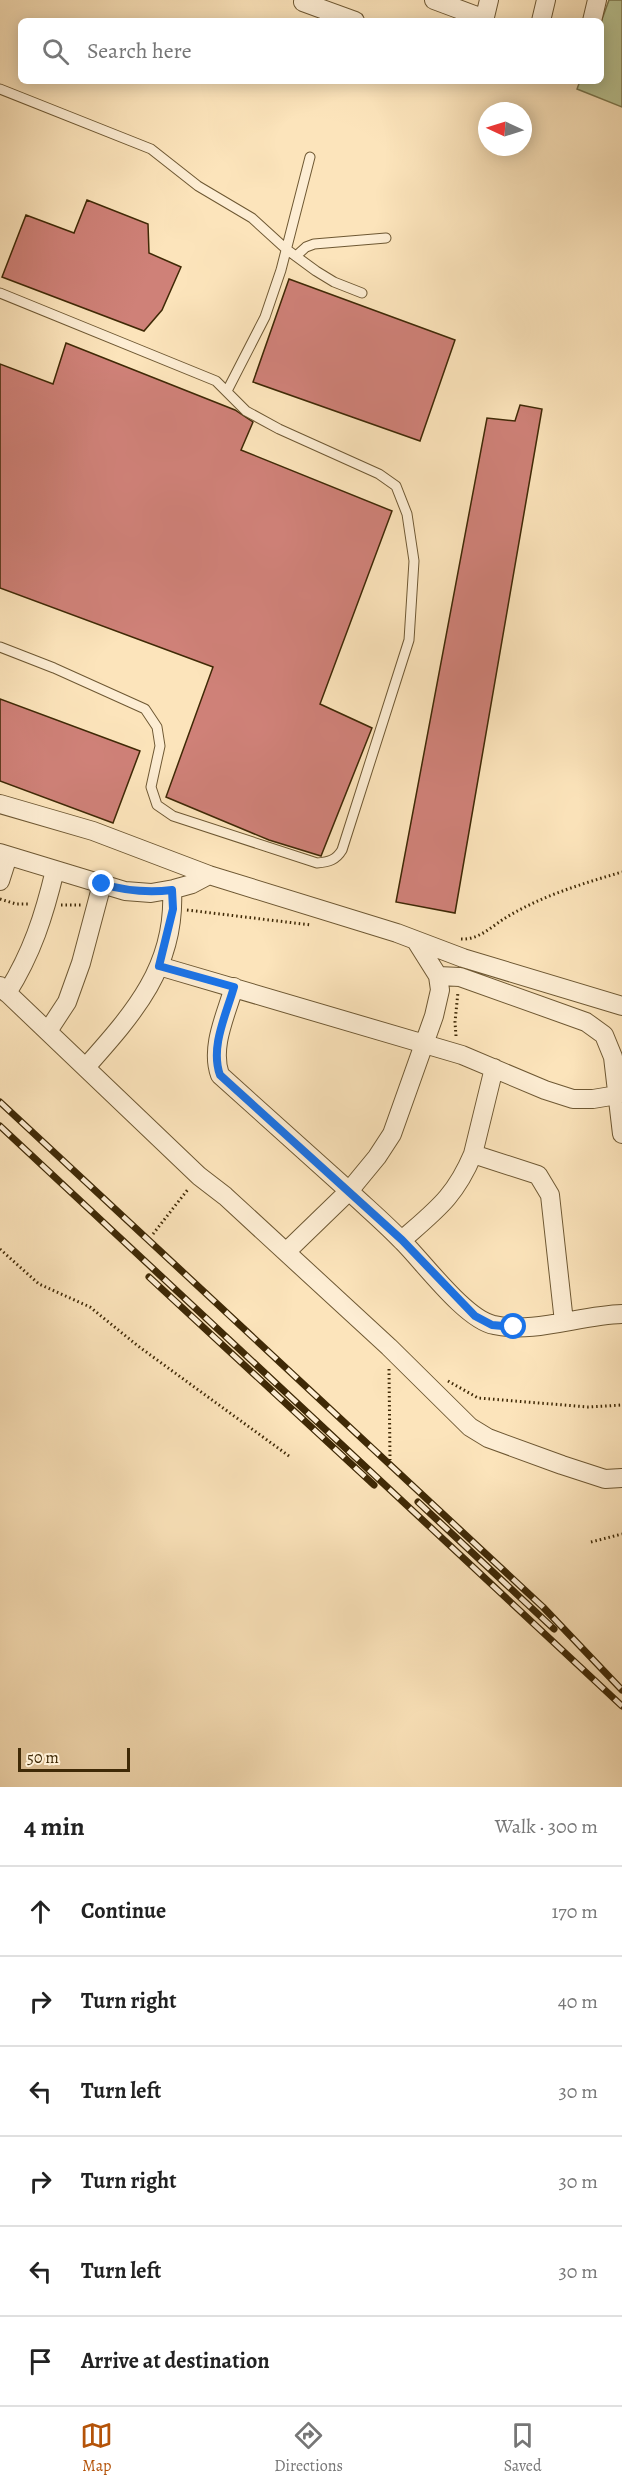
<!DOCTYPE html>
<html lang="en">
<head>
<meta charset="utf-8">
<style>
  body { margin:0; font-family:Alegreya,serif; background:#f6f6f6; color:#222 }
  .compass { position:absolute; left:478px; top:102px; width:54px; height:54px; border-radius:50%; background:#fff; box-shadow:0 3px 15px #0003; rotate:274deg }
  .scale { position:absolute; left:18px; bottom:15px; width:112px; box-sizing:border-box; padding-left:6px; border:3px solid #3f2906; border-top:0; font-size:16px; line-height:21px; white-space:nowrap; color:#3f2906; -webkit-text-stroke:4px #fdedd3; paint-order:stroke }
  .stop { position:absolute; width:18px; height:18px; margin:-14px; border:4px solid #1a73e8; border-radius:50%; background:#fff }
  .stop.end { background:#1a73e8; border-color:#fff; box-shadow:0 2px 6px #0008 }
  .list { margin:0; padding:0; list-style:none }
  h2 { display:flex; justify-content:space-between; align-items:center; height:78px; margin:0; padding:0 24px; font-size:26px }
  h2 small { font-size:20px; font-weight:400; color:#767676 }
  .list li { display:grid; grid-template-columns:39px 1fr auto; gap:18px; align-items:center; box-sizing:border-box; height:90px; padding:0 24px; border-top:2px solid #e0e0e0 }
  .list b { display:block; font-size:22px; white-space:nowrap }
  .list em { font-size:20px; font-style:normal; color:#767676 }
  .icon { flex:none; width:33px; height:33px; fill:none; stroke:currentColor; stroke-width:2; stroke-linecap:round; stroke-linejoin:round }
  .map { position:relative; flex:none; width:622px; height:1787px; overflow:hidden }
  .search { position:absolute; background:#fff; box-shadow:0 3px 15px #0003; left:18px; right:18px; top:18px; height:66px; display:flex; align-items:center; gap:15px; box-sizing:border-box; padding:0 21px; border-radius:9px; color:#767676; font-size:22px }
  .sheet { height:618px; background:#fff }
  nav { display:flex; justify-content:space-around; align-items:center; box-sizing:border-box; height:84px; border-top:2px solid #e0e0e0; background:#fff; font-size:16px; color:#767676 }
  nav a { display:grid; justify-items:center; gap:3px }
  nav .on { color:#b45309 }
  .map>svg:first-child { display:block }
  .green { fill:#bac594; stroke:#7c774d; stroke-width:1.5 }
  .building { fill:#cf8178; stroke:#3f2906; stroke-width:1.5 }
  .lines { fill:none; stroke-linecap:round; stroke-linejoin:round }
  .lane-casing { stroke:#6e5833; stroke-width:11 }
  .street-casing { stroke:#6e5833; stroke-width:20 }
  .path { stroke:#3f2906; stroke-width:3; stroke-dasharray:1.5 3; stroke-linecap:butt }
  .lane { stroke:#fdedd3; stroke-width:9 }
  .street { stroke:#fdedd3; stroke-width:18 }
  .rail-casing { stroke:#3f2906; stroke-width:7 }
  .rail { stroke:#fdedd3; stroke-width:4.5; stroke-dasharray:14; stroke-linecap:butt }
  .route { stroke:#1a73e8; stroke-width:8 }
</style>
</head>
<body>
<div class="map">
<svg width="622" height="1787" viewBox="0 0 622 1787">
  <rect width="100%" height="100%" fill="#fce4bb"/>
  <filter id="stains"><feTurbulence type="fractalNoise" baseFrequency=".00333" numOctaves="4"/><feColorMatrix values="0 0 0 0 .2 0 0 0 0 .09 0 0 0 0 .02 0 0 0 .5 -.17"/></filter>
  <radialGradient id="worn" r=".72"><stop offset=".6" stop-color="#630" stop-opacity="0"/><stop offset="1" stop-color="#630" stop-opacity=".3"/></radialGradient>
  <path class="green" d="M609,0H622V107L577,89L580,81H601V22Z"/>
  <path class="building" d="M87,200L148,224L149,253L181,267L162,310L144,331L2,277L26,215L74,233Z
    M289,279L455,340L420,441L253,382Z
    M66,343L235,410L253,422L241,450L392,511L320,704L372,728L321,856L269,840L166,797L213,667L0,588V364L53,384Z
    M520,405L542,409L455,913L396,902L487,418L515,421Z
    M0,699L140,751L113,823L0,781Z"/>
  <g class="lines">
    <defs>
      <path id="lane" d="M0,89L151,149L198,186L252,218L286,249L316,271L334,282L362,293
        M296,256L306,247L314,244L386,238
        M0,293L216,381L246,411L279,429L379,474L396,486L407,514L414,561L409,640L342,850C336,860 329,862 317,863L173,816L157,805L151,787L160,746L157,727L145,709L54,668L0,647
        M227,391L265,317L281,270L310,157"/>
      <path id="street" d="M434,0L485,19
        M303,2L355,21
        M484,21L489,0
        M541,21L546,0
        M592,21L597,0
        M0,804L93,831L209,875L397,933L463,958L622,1006
        M0,853L125,891L151,893L174,889L192,884L209,875
        M0,881L8,856
        M159,966L462,1055L545,1090L573,1099H593L617,1095
        M438,976L460,977L586,1022L604,1035L613,1057L622,1134
        M0,986L199,1176L225,1196L389,1347L470,1427L488,1438L562,1465L605,1479L622,1478
        M234,987C226,1015 210,1047 220,1075L349,1191L377,1157L392,1134L434,1016L440,990L438,976L416,941
        M7,993C32,953 44,916 55,870
        M48,1031L67,1002L81,963L102,884
        M86,1067C134,1013 176,966 172,890
        M473,1154L494,1068
        M402,1240C436,1210 455,1197 473,1154L538,1175L550,1195L564,1322
        M286,1252L349,1191C367,1208 386,1224 403,1242C424,1263 466,1320 494,1325C534,1334 581,1315 622,1314"/>
    </defs>
    <use href="#lane" class="lane-casing"/>
    <use href="#street" class="street-casing"/>
    <path class="path" d="M0,899L16,904H30
      M61,905H81
      M187,910L311,925
      M461,939C477,940 489,929 502,920C538,897 581,884 622,872
      M456,1036L455,1022L458,992
      M153,1234L189,1188
      M0,1249L39,1284L90,1307L138,1346L289,1456
      M389,1369L390,1460
      M448,1381L478,1398L588,1407L622,1405
      M591,1542L622,1534"/>
    <use href="#lane" class="lane"/>
    <use href="#street" class="street"/>
    <defs>
      <path id="rail" d="M0,1102L543,1607L622,1690
        M0,1126L622,1706
        M149,1277L374,1485
        M418,1502L554,1629"/>
    </defs>
    <use href="#rail" class="rail-casing"/>
    <use href="#rail" class="rail"/>
  </g>
  <g class="lines">
    <path class="route" d="M102,884C126,891 147,893 172,890L173,909L159,966L234,987C226,1015 210,1047 220,1075L402,1240L475,1316L492,1325L514,1327"/>
  </g>
  <rect width="100%" height="100%" filter="url(#stains)"/>
  <rect width="100%" height="100%" fill="url(#worn)"/>
</svg>
<svg class="compass" viewBox="-18 -18 36 36"><path d="M0-13l5 13h-10z" fill="#e53935"/><path d="M0 13l5-13h-10z" fill="#767676"/></svg>
<div class="scale">50 m</div>
<div class="stop" style="left:514px;top:1327px"></div>
<div class="stop end" style="left:102px;top:884px"></div>
<div class="search"><svg class="icon" aria-label="search" viewBox="0 0 24 24"><circle cx="10" cy="10" r="6"/><path d="M15 15l6 6"/></svg>Search here</div>
</div>
<section class="sheet">
<h2>4 min<small>Walk · 300 m</small></h2>
<ul class="list">
<li><svg class="icon" aria-label="ahead" viewBox="0 0 24 24"><path d="M12 20V5M6 11l6-6 6 6"/></svg><div><b>Continue</b></div><em>170 m</em></li>
<li><svg class="icon" aria-label="right" viewBox="0 0 24 24"><path d="M7 20v-9h11M14 6l5 5-5 5"/></svg><div><b>Turn right</b></div><em>40 m</em></li>
<li><svg class="icon" aria-label="left" viewBox="0 0 24 24"><path d="M17 20v-9H6M10 6l-5 5 5 5"/></svg><div><b>Turn left</b></div><em>30 m</em></li>
<li><svg class="icon" aria-label="right" viewBox="0 0 24 24"><path d="M7 20v-9h11M14 6l5 5-5 5"/></svg><div><b>Turn right</b></div><em>30 m</em></li>
<li><svg class="icon" aria-label="left" viewBox="0 0 24 24"><path d="M17 20v-9H6M10 6l-5 5 5 5"/></svg><div><b>Turn left</b></div><em>30 m</em></li>
<li><svg class="icon" aria-label="arrive" viewBox="0 0 24 24"><path d="M6 21V4h12l-3 4 3 4H6"/></svg><div><b>Arrive at destination</b></div></li>
</ul>
</section>
<nav>
<a class="on"><svg class="icon" aria-label="map" viewBox="0 0 24 24"><path d="M3 6l6-2 6 2 6-2v14l-6 2-6-2-6 2zM9 4v14M15 6v14"/></svg>Map</a>
<a><svg class="icon" aria-label="directions" viewBox="0 0 24 24"><path d="M12 3l9 9-9 9-9-9zM9 14v-3h6M13 9l2 2-2 2"/></svg>Directions</a>
<a><svg class="icon" aria-label="saved" viewBox="0 0 24 24"><path d="M7 4h10v16l-5-4-5 4z"/></svg>Saved</a>
</nav>
</body>
</html>
